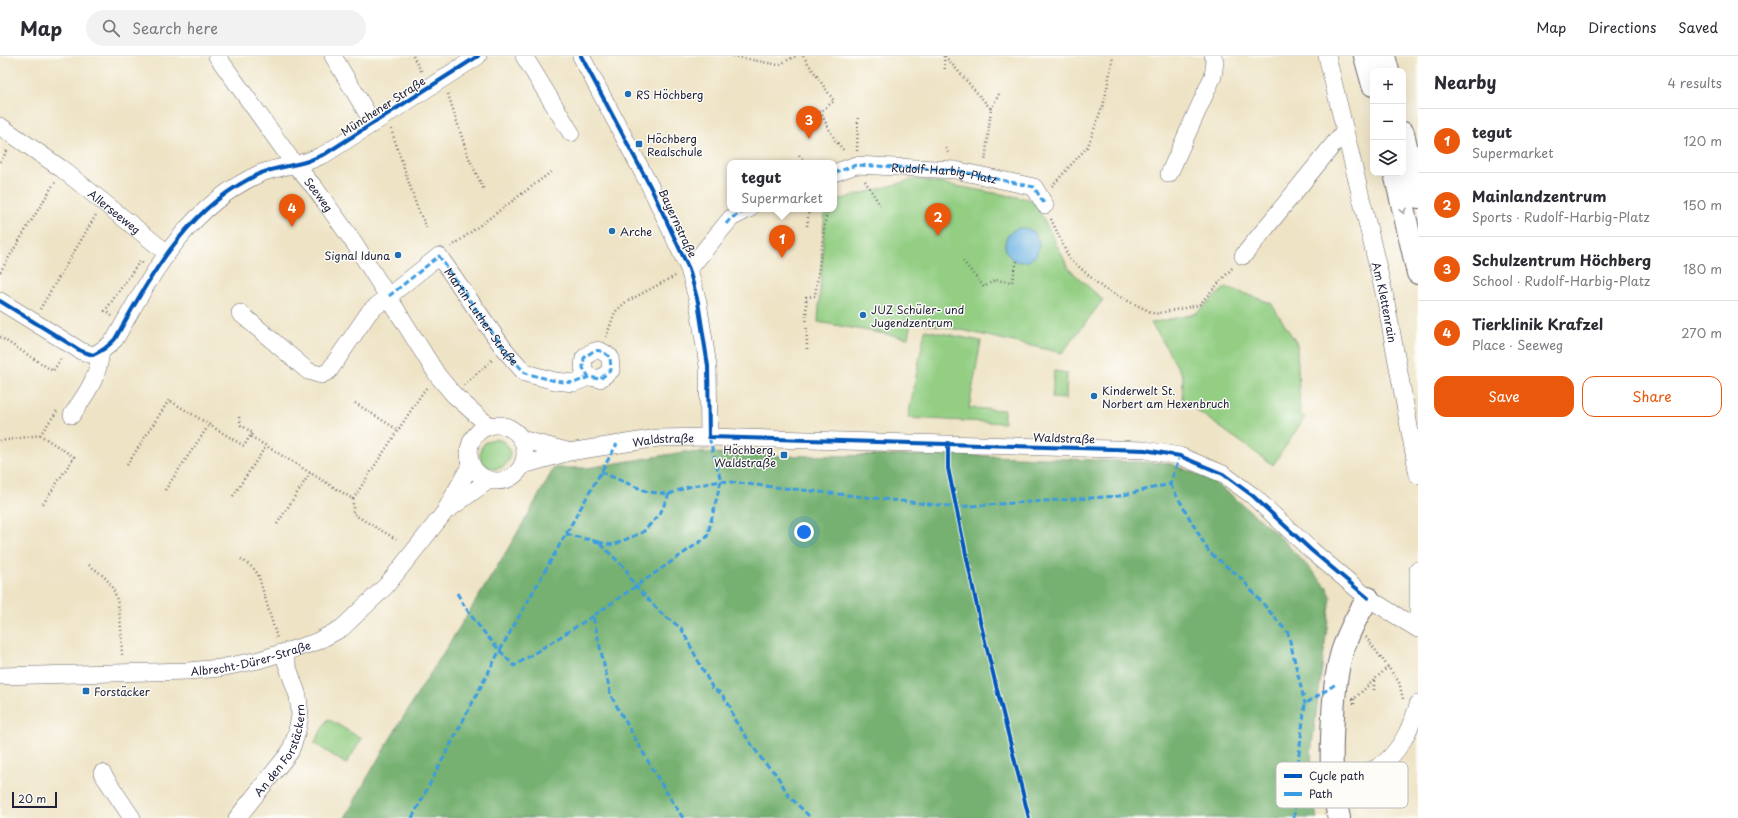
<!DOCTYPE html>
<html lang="en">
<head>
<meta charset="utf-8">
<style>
  body { margin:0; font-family:"Playpen Sans",sans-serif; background:#f2f2f3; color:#2b2b33 }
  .controls { position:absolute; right:12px; top:12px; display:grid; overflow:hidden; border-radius:8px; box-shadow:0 4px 16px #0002 }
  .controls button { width:36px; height:36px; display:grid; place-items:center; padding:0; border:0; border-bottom:1px solid #e1e1e2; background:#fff; color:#2b2b33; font:20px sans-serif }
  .scale { position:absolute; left:12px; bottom:10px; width:45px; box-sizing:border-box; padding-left:4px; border:2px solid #22223b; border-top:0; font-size:11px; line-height:14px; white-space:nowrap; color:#22223b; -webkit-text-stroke:3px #fdfcf7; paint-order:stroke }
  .you { position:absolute; left:804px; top:476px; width:14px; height:14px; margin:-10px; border:3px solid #fff; border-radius:50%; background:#1a73e8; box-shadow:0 0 0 6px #1a73e833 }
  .badge { display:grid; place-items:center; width:26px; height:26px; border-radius:50%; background:#ea580c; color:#fff; font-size:13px; font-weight:700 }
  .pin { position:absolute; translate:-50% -33px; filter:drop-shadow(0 1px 2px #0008) }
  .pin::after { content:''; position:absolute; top:21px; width:14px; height:12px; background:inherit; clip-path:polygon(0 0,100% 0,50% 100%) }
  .popup { position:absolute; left:727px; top:104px; width:110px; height:52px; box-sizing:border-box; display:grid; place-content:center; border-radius:8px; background:#fff; filter:drop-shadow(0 1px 3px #0005); font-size:13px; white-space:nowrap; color:#7c7c81 }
  .popup b { font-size:15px; color:#2b2b33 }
  .popup::after { content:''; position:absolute; left:50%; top:100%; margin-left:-8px; border:8px solid transparent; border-top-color:#fff }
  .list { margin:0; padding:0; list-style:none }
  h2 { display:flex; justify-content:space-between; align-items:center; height:52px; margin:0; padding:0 16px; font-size:17px }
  h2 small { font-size:13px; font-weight:400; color:#7c7c81 }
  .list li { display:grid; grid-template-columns:26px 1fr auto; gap:12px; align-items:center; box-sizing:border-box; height:64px; padding:0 16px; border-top:1px solid #e1e1e2 }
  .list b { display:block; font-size:15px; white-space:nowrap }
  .list p { margin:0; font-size:13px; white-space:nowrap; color:#7c7c81 }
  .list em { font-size:13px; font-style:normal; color:#7c7c81 }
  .actions { display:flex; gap:8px; padding:12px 16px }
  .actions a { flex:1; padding:9px 0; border:1px solid #ea580c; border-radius:12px; text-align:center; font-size:14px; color:#ea580c }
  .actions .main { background:#ea580c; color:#fff }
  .icon { flex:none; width:22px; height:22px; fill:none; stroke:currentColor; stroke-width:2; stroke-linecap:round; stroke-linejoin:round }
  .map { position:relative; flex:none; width:1418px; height:762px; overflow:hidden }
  header { display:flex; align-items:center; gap:24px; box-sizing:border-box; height:56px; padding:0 20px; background:#fff; border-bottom:1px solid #e1e1e2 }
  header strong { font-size:19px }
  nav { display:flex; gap:22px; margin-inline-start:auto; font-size:14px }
  .search { width:280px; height:36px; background:#f2f2f3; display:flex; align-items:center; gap:10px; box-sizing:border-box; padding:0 14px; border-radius:22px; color:#7c7c81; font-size:15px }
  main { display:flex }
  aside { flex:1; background:#fff }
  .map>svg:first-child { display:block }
  .green { fill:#93ce83; stroke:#5a785f }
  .forest { fill:#76b171; stroke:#4c6a56 }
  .water { fill:#6cb4e4; stroke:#476b90 }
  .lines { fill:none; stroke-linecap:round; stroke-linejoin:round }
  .minor-casing { stroke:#69666b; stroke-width:18 }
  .major-casing { stroke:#69666b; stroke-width:24 }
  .path { stroke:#69666b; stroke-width:2.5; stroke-dasharray:1 3; stroke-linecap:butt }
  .minor { stroke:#fff; stroke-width:17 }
  .major { stroke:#fff; stroke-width:22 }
  .quiet { stroke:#3c9ce2; stroke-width:3; stroke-dasharray:6 3; stroke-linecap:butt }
  .cycleway-casing { stroke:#fdfcf7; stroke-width:6 }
  .cycleway { stroke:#0057b8; stroke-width:4 }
  .oneway { stroke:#9c9ca7 }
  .poi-dot { fill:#1f6fb2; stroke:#fdfcf7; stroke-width:1.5 }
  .labels { text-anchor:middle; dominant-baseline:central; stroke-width:3; stroke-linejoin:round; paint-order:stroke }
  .poi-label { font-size:11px; fill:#22223b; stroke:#fdfcf7; text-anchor:start }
  .street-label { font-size:11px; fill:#22223b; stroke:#fdfcf7 }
  .key { fill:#fdfcf7; stroke:#bbbbbf; stroke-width:1 }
  .key-label { font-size:11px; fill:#22223b }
</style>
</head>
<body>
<header>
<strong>Map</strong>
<div class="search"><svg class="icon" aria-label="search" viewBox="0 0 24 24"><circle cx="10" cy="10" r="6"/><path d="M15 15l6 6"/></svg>Search here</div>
<nav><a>Map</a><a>Directions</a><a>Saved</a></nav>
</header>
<main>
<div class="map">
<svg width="1418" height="762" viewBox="0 0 1418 762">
  <rect width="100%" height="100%" fill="#fdfcf7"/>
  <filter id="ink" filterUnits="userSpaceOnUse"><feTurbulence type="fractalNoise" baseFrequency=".025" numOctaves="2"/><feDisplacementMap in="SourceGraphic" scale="8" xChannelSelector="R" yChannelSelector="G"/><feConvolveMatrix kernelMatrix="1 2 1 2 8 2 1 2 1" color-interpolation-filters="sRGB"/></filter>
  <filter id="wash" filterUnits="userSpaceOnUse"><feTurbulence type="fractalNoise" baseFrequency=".012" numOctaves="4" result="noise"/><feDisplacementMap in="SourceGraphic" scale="16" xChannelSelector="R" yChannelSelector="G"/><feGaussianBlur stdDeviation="0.9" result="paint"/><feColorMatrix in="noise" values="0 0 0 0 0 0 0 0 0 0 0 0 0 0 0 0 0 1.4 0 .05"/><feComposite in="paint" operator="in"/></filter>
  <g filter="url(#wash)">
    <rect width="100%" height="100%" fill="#eee3c5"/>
    <path class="green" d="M916,123L1034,144L1069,213L1103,244L1062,297L966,275L911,265L908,282L818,266L825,153H834V145Z
      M1226,231L1271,247L1297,288L1300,358L1305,361L1273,409L1182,344L1183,321L1165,289L1151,267L1195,258Z
      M925,274L981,285L969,352L1004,354V367L908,362Z
      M1054,315L1067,317L1066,343L1052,342Z
      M480 398a15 15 0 1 1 30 0a15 15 0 1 1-30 0Z
      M328,663L362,683L346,708L314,687Z"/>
    <path class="forest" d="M684,396L785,400L965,399L1168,407L1207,422L1230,438L1277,478L1327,531L1331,541L1311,697L1315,752L1317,762H345C409,642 490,532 554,412H587Z"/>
    <path class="water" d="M1005 189a17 17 0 1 1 34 0a17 17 0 1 1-34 0Z"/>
  </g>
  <g filter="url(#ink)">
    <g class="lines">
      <defs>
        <g id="minor">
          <path id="s1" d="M217,0L295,109L315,132L355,188L438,320L454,339L489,370"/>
          <path d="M333,0L373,67"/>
          <path d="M524,0L571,77"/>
          <path d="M581,0L651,132L689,213L698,246L708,310L709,381"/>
          <path id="s2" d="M1327,0L1385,241L1418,419"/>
          <path id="s3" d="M0,70L62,113L167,197"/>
          <path d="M834,117L856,109L955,114L1034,131L1045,149"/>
          <path d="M1169,118L1213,20L1215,6L1213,0"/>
          <path d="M1243,200L1345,74"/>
          <path d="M689,213L731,162L749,153"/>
          <path d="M0,245L81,295L93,299C102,295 108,291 115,283C153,216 188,150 261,117C277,111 293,110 308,105C314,103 320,100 325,98L478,0"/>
          <path d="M240,257L308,315L321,319L329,315L370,255L439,200L504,293L525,317L555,325L574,327L589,321L600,323L611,314L610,301C598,292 596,292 584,302L583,312L589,321"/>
          <path d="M72,359C87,336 98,323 101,295"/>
          <circle cx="497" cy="397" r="28"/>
          <path d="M521,383L567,395"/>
          <path id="s4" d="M523,409L569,396L658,382L709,381L1079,392L1145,394L1180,400L1223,418L1253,440L1311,494L1368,542L1418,573"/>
          <path d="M449,453L489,424"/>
          <path d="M1418,514V563"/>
          <path id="s5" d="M0,620L188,615L220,612L259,604L316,586L342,572L386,530L444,457L471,408"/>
          <path d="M102,717L132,762"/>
          <path d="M1332,724C1369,718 1388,714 1407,677C1411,668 1416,658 1418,648"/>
          <path id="s6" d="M237,762L290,696L296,679L300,660L298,640L283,597"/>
        </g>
        <path id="major" d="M1365,0L1373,29
          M1384,0L1388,15
          M1403,77L1418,141
          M1395,117L1418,217
          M1339,762C1330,725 1331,697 1333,660C1334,638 1336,614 1343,593C1349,575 1358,558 1368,542"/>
      </defs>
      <use href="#minor" class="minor-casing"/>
      <use href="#major" class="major-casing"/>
      <path class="path" d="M413,0L422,17
        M733,0L778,9L796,0
        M803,0L834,45L820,56L835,84L845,96
        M944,0L945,16
        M945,0L991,53L985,106
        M448,38L468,100L484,134
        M991,53L999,38
        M391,73L417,151L427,172
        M946,92L949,99
        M857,95L858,61
        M799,99L806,107
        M0,106L7,95
        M865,125L880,149
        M1052,130L1088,90L1105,43L1113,0
        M1051,163L1069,202L1104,233L1155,258L1199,249L1234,210
        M807,170L809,153
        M451,191L551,116
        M963,205L984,231L995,224L1012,226L1017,205
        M0,216L55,126
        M40,253L96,159
        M112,260L105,255L140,205L143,207
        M0,281L53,315L62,301
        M606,281L615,256L626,246L675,220
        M807,293L806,241L815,240L827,153
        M464,329L493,303
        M355,347L398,374
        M239,361L241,369L253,377L250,380L353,443V458L396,483
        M40,379L57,355
        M0,385L40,379L74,401L43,448
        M127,409L169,344L244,390L250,380
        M165,434L209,369
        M233,440L266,390
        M353,443L423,336L428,330
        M277,468L310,417
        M241,503L253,512L258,518L277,582
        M89,509C97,515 105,520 110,528C122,545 121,580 122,601
        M1366,581L1399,626L1403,643
        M1374,625V636
        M1352,643H1354L1388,611
        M1354,643V651"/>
      <use href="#minor" class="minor"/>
      <use href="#major" class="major"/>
      <g class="quiet">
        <path id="s7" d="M834,117L856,109L955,114L1034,131L1045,149"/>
        <path d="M726,168L731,162L749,153"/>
        <path id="s8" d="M389,240L439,200L504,293L525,317L555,325L574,327L589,321L600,323L611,314L610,301C598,292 596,292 584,302L583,312L589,321"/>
        <path d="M601,416L648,436L669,438L688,431L721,425L955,451L1119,440L1170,428L1180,400"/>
        <path d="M1170,428L1209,496L1241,522L1288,577L1305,648"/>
        <path d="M566,478L598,486L626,513L631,524L642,537L661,557L681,572L713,633L721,637L730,650L734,663L763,705L776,718L789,740L811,762"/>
        <path d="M598,486L613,489L643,476L660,458L669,438"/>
        <path d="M457,537C472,565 493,587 514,610L593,560"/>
        <path d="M412,762L500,594L617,388"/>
        <path d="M683,762L660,726L611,640L593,560L707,481L721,425L709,381"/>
        <path d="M1294,762L1299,698L1305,648L1336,628"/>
      </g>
      <defs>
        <path id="cycleway" d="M581,0L651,132L689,213L698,246L708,310L709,381L1079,392L1145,394L1180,400L1223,418L1253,440L1311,494L1368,542
          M0,245L81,295L93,299C102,295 108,291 115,283C153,216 188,150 261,117C277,111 293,110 308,105C314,103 320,100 325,98L478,0
          M948,387V412L980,565L1029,762"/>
      </defs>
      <use href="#cycleway" class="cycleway-casing"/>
      <use href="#cycleway" class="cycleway"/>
    </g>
    <defs><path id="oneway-chevron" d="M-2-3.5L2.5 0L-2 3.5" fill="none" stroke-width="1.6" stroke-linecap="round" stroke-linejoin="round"/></defs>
    <use class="oneway" href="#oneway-chevron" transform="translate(1403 155) rotate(77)"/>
  </g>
  <g class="poi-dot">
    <circle cx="628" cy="38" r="4"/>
    <rect x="635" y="84" width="8" height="8" rx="2"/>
    <circle cx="612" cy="175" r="4"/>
    <circle cx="398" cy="199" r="4"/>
    <circle cx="863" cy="259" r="4"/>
    <circle cx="1094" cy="340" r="4"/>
    <rect x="780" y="395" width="8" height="8" rx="2"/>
    <rect x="82" y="631" width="8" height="8" rx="2"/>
  </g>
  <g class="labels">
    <g class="poi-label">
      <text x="636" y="38">RS Höchberg</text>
      <text x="647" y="82">Höchberg<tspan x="647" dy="13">Realschule</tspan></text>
      <text x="620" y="175">Arche</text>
      <text x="390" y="199" text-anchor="end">Signal Iduna</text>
      <text x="871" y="253">JUZ Schüler- und<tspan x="871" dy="13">Jugendzentrum</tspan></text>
      <text x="1102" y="334">Kinderwelt St.<tspan x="1102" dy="13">Norbert am Hexenbruch</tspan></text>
      <text x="776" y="393" text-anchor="end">Höchberg,<tspan x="776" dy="13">Waldstraße</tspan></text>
      <text x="94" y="635">Forstäcker</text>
    </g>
    <g class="street-label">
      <text transform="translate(383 50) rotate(-33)">Münchener Straße</text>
      <text stroke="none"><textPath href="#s7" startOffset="112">Rudolf-Harbig-Platz</textPath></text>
      <text stroke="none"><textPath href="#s1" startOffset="172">Seeweg</textPath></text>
      <text stroke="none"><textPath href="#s3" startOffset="143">Allerseeweg</textPath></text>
      <text transform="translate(678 167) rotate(65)">Bayernstraße</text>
      <text stroke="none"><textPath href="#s2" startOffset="253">Am Klettenrain</textPath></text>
      <text stroke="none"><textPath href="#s8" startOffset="138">Martin-Luther-Straße</textPath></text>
      <text transform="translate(1064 382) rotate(2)">Waldstraße</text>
      <text stroke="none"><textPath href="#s4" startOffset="143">Waldstraße</textPath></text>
      <text stroke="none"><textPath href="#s5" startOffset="252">Albrecht-Dürer-Straße</textPath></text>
      <text stroke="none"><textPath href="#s6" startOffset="82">An den Forstäckern</textPath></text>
    </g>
  </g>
  <rect x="1276" y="706" width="132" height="46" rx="6" class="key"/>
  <rect x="1284" y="718" width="18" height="4" fill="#0057b8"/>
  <rect x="1284" y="736" width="18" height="4" fill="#3c9ce2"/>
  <g class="key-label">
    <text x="1309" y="724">Cycle path</text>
    <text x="1309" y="742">Path</text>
  </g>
</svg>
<div class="controls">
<button>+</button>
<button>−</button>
<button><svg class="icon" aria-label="layers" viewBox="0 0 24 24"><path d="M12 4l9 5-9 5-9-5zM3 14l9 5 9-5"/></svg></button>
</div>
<div class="scale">20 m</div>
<div class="you"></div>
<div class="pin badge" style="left:782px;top:202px">1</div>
<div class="popup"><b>tegut</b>Supermarket</div>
<div class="pin badge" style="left:938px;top:180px">2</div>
<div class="pin badge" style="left:809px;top:83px">3</div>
<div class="pin badge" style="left:292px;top:171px">4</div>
</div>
<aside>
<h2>Nearby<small>4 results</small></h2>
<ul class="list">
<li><span class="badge">1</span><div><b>tegut</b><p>Supermarket</p></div><em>120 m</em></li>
<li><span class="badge">2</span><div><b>Mainlandzentrum</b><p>Sports · Rudolf-Harbig-Platz</p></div><em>150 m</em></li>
<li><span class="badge">3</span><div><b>Schulzentrum Höchberg</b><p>School · Rudolf-Harbig-Platz</p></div><em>180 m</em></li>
<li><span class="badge">4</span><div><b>Tierklinik Krafzel</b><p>Place · Seeweg</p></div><em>270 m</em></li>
</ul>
<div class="actions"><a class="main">Save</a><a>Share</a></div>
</aside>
</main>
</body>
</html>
